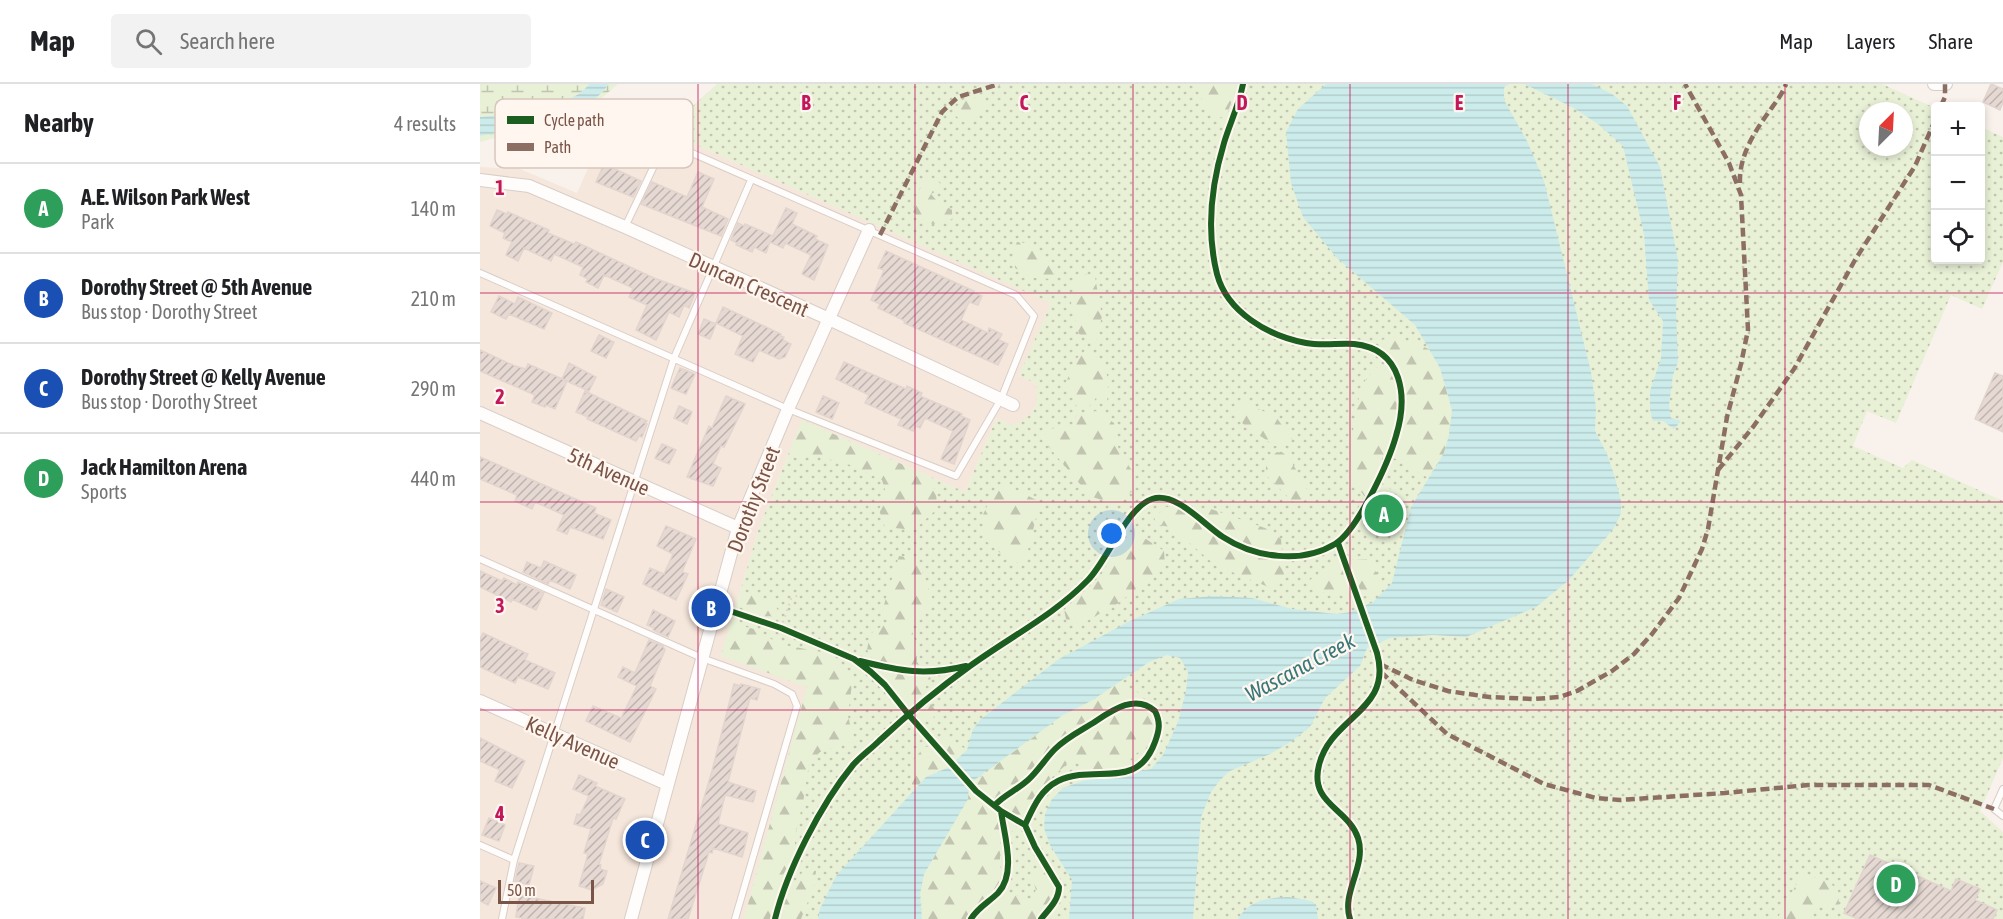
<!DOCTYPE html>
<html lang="en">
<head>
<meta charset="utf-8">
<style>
  body { margin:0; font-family:"Asap Condensed",sans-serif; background:#f2f2f2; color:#202124 }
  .controls { position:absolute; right:18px; top:18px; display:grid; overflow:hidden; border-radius:6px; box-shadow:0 3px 9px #0003 }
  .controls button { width:54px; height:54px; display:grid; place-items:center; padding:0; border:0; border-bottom:2px solid #e0e0e0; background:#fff; color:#202124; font:30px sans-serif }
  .compass { position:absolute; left:1379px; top:18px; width:54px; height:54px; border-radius:50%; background:#fff; box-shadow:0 3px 9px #0003; rotate:24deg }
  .scale { position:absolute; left:18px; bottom:15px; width:96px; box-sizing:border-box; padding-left:6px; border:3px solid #7b5448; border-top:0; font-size:16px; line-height:21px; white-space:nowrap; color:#7b5448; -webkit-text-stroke:4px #fff7ef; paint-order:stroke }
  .you { position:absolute; left:632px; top:450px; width:21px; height:21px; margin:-15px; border:4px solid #fff; border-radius:50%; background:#1a73e8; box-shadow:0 0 0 9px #1a73e833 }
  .badge { display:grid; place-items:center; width:39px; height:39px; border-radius:50%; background:#a78b81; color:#fff; font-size:20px; font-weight:700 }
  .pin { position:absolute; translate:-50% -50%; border:3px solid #fff; box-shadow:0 2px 6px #0006 }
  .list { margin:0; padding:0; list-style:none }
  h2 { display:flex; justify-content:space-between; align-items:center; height:78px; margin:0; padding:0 24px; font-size:26px }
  h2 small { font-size:20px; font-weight:400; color:#757577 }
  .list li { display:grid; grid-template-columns:39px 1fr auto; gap:18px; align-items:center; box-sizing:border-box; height:90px; padding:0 24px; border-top:2px solid #e0e0e0 }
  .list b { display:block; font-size:22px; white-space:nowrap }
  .list p { margin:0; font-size:20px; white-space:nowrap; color:#757577 }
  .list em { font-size:20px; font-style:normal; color:#757577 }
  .icon { flex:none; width:33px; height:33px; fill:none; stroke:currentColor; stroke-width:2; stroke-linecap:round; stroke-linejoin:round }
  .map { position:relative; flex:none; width:1523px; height:835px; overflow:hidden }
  header { display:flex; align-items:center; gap:36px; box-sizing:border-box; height:84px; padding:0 30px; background:#fff; border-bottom:2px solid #e0e0e0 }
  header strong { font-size:28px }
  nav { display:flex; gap:33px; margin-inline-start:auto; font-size:21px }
  .search { width:420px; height:54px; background:#f2f2f2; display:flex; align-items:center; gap:15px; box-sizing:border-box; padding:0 21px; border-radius:6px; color:#757577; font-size:22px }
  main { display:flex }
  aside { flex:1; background:#fff }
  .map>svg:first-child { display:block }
  .residential { fill:#f6e7dc }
  .green { fill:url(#green-dots); fill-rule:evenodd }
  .forest { fill:url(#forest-firs) }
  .wetland { fill:url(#wetland-marsh) }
  .water { fill:url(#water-rules) }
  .building { fill:url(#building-hatch); stroke:#e2d4ce; stroke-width:1.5 }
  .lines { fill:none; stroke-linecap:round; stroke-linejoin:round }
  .lane-casing { stroke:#d8cec8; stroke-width:8 }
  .street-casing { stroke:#d8cec8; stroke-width:14 }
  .path { stroke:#dcd1cd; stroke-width:2; stroke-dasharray:1.5 4.5; stroke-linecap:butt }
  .lane { stroke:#fefdfc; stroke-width:6 }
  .street { stroke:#fefdfc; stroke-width:12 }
  .quiet { stroke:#8d6e63; stroke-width:4.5; stroke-dasharray:9 4.5; stroke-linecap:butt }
  .cycleway-casing { stroke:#fff7ef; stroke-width:10 }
  .cycleway { stroke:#1b5e20; stroke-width:6 }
  .grid { fill:none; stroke:#c2185b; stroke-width:1.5; stroke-opacity:0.55 }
  .labels { text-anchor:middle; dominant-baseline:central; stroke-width:4.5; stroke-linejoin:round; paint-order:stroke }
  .street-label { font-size:21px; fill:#7b5448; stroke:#fff7ef }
  .water-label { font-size:22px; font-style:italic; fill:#38777a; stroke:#fff7ef }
  .key { fill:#fff7ef; stroke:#d7c6bd; stroke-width:1.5 }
  .key-label { font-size:16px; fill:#7b5448 }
  .grid-label { font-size:20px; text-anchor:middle; font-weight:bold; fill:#c2185b; stroke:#fff7ef; stroke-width:4.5; stroke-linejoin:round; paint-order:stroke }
</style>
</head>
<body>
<header>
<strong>Map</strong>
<div class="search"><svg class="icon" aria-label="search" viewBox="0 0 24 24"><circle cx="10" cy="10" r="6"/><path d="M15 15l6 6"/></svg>Search here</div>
<nav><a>Map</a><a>Layers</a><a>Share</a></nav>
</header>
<main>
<aside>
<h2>Nearby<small>4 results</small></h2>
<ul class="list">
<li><span class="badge" style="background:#2e9e5b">A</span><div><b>A.E. Wilson Park West</b><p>Park</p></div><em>140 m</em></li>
<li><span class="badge" style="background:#1a4fb4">B</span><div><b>Dorothy Street @ 5th Avenue</b><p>Bus stop · Dorothy Street</p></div><em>210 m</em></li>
<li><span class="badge" style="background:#1a4fb4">C</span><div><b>Dorothy Street @ Kelly Avenue</b><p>Bus stop · Dorothy Street</p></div><em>290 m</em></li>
<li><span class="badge" style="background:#2e9e5b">D</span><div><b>Jack Hamilton Arena</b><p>Sports</p></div><em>440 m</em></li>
</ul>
</aside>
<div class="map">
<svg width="1523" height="835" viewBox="0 0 1523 835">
  <defs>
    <pattern id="green-dots" width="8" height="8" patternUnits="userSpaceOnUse" patternTransform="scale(1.5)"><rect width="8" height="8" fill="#e8f0d6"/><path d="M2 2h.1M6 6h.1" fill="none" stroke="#c1c5b0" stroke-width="1.8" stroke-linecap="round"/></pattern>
    <pattern id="forest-firs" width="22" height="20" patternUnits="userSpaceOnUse" patternTransform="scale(1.5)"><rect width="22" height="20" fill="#e8f0d6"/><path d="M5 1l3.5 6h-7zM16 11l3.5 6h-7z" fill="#c1c5b0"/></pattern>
    <pattern id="wetland-marsh" width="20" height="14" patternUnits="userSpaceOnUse" patternTransform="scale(1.5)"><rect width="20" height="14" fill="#e8f0d6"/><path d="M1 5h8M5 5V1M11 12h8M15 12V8" fill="none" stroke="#c1c5b0"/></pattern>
    <pattern id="water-rules" width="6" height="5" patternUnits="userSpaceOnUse" patternTransform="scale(1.5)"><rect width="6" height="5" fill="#cceceb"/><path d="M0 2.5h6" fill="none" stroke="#b3cccb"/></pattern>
    <pattern id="building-hatch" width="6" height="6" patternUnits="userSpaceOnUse" patternTransform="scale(1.5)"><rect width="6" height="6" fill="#e6d9d3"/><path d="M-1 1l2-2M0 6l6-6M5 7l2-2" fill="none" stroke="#bfb3ad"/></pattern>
  </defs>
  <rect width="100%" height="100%" fill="#f9f2ec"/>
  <path class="residential" d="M130,36L185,47L572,219L539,291L556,300L558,317L549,334L533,341L516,335L485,408L322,336L279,444L241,572L328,603L264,835H0V83L40,85L97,109Z"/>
  <path class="green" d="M237,0H1402L1455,24L1456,176H1500L1501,43L1523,53V178L1502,225L1471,211L1416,339L1387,327L1373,362L1423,384L1432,376L1523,417V674L1500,727L1523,748V835H264L327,603L241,572L279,444L322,336L485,408L516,335L533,341C555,331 559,323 556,300L539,291L571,219L185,47ZM1388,27H1424V63H1388Z"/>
  <path class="forest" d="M719,0H758L746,33L736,34L723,21Z
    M502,13L507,21C501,32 497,37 483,38L476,32L475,24L484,15Z
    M449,92L460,99L459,106L451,110L457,117L472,126V135C455,143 447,142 433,128L441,102Z
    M537,158L546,159L576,184L573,195L555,194L535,184L533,167Z
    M607,190L615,193L622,232L616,258L599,250L591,219L596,194Z
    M916,253L949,265L960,284L972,326L969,351L964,369L948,394L920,377L904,370L899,383L912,409L893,424L871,394V357L881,302L895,284L915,281L901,256Z
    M607,265C630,282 629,292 627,319L616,314L607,325H598L586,298L597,274Z
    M764,318L796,333L812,355L795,362L763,340L756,328Z
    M616,327L634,339L639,368L653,388V407L633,420L610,412L563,356L568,345L592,342L596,332Z
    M322,336L444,390L456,407L457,425L434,446L405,443L399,426L406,409L402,396L374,382L337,372L307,374Z
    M797,368L807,370L826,403L829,415L815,420L785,390L787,376Z
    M529,402L560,418L545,478H531L506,457L502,433L516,403Z
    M686,423L731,425L785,444L801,455L804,492L793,505L735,481L691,443L678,441L674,434Z
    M657,449L684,467L685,483L637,520L605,538L587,539L584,526L598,512L617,498L635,467L647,453Z
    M419,472L437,475L454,519L430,542L437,561V578L451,595L443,607L455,626L453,637L437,634L404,592L387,566L390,550L408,538L403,524Z
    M890,475L901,500L893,513L841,508L830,496L854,477Z
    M260,506L292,517L301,531C283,534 268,532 257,518Z
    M250,539L278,546L299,560L341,568L373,591L368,632L374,657L340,668L329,680L323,719L316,747L314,770L303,791V803L313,800L325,785L336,787L335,800L321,835H264L327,603L241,572Z
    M639,599L661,610L675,633L680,648L676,663C655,666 651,672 643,691C627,694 611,697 595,695L596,685L602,680L590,677L566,699L563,716L553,735L538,733L529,755L520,758V796L528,809L550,816L556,806L550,786L562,783C575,801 583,814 576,835H442L440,810L444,790L488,715L489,701L583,631L611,617Z
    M468,654L487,666L467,684L446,693L432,708V677L444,664Z
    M1321,792L1343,795L1358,805L1359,822H1349L1338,818L1329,835H1297Z"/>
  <path class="wetland" d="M0,0H109C90,26 30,30 0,33Z
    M129,0H138L103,30L0,58V52C44,43 100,39 129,0Z"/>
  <path class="water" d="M109,0H129C100,39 44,43 0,52V33C30,30 90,26 109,0Z
    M846,0H1029L1024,3V16L1047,57L1064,97L1111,288L1116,324L1115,347L1127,370L1135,394L1141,417V429L1134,444L1088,497L1056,523L986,553L953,551L910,554L887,564L880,582L845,614L830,643L812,657L790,670L750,687L741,695L731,708L721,733L713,835H589L592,796L570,761L564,744L565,730L572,715L583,704L605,696L671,685L683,671L698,638L706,607L708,588L700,574L687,571L669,578L611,617L583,631L489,700L488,715L444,790L440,810L442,835H338L340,825L356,792L446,693L467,684L487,666L493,645L501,635L579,575L648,538L699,515L734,512L772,514L812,525L856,530L871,528L893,518L912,499L931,423L964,369L969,351L972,326L960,284L935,241L857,174L823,133L811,99L806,48L818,25Z
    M1044,0H1112L1132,10L1147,22L1180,83L1198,176L1196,227L1198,278L1193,291L1189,321L1191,334L1201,337L1194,345L1183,337H1173L1170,326V307L1181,274L1183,237L1169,216L1164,150L1143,62L1118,40L1092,23Z
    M808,813L827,816L836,820L838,835H758C770,816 787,814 808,813Z"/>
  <path class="building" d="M1511,0L1523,5V18L1520,26L1503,18Z
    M124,80L161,97L153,113L116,98Z
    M218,88L234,95L222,123L248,135L241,152L161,120L172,98L207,113Z
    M306,124L317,129L312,140L337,152L335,155L348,161L334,196L322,190L331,171L305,159L303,164L290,158L286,169L274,163L272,168L256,161L257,159L251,156L258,139L264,142L265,140L293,152Z
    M17,126L27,130L28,128L69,146L68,149L94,160L96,158L174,194L215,209L209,224L204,221L199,233L189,228L176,256L156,246L167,221L149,213L153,204L124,191L118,204L106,198L108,195L100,191L103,183L74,170L71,177L44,164L38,177L26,171L32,158L23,154L25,149L10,142Z
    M406,167L494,207L493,208L502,212L498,221L489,218L481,236L508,249L509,244L522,250L519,256L528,260L518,281L424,239L425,237L398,224L400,220L391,216L404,186L398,184Z
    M19,212L35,220L38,213L72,229L64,245L29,230L26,235L11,228Z
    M243,223L301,250L300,252L304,253L303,256L311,260L305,273L299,275L279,266L273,278L255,270L263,252L236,239Z
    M224,235L236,240L230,255L218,250Z
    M119,251L134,258L126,274L111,267Z
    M0,266L35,282L46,285L48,280L87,297L75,325L66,321L65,323L52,318L55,311L0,287Z
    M364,278L426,305L427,302L442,309L440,312L482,330L481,332L490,336L474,380L461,375L473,347L445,334L440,344L436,342L433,347L418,341L421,335L385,319L389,311L356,295Z
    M89,279L116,293L109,307L82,295Z
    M200,284L215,290L206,310L191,304Z
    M1515,289L1523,292V348L1495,335Z
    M105,307L167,337L165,339L167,340L162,353L159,352L156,357L107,335L108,333L96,328Z
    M246,312L265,320L244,363L241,362L233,380L241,384L233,402L207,393L229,342L232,344Z
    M343,312L359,319L352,335L336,328Z
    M199,322L212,328L207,340L194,334Z
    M182,360L196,366L189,380L175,374Z
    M0,373L116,424L114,429L131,436L123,455L90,443L87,450L77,446L84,431L55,418L52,425L35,417L37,411L0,395Z
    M186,442L216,455L202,488L208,490L196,516L163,500L170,484L184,490L193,470L177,462Z
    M64,477L96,491L90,505L70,496L68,500L43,488L47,478L61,484Z
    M0,487L22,497L24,494L37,501L38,498L64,509L56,526L32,515L31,518L0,503Z
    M126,505L144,513L137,528L121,521Z
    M173,526L195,537L188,553L173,546L174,544L167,541Z
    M3,549L48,570L45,576L75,589L68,605L38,593L35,599L0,583V555Z
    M169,556L183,562L185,566L170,602L176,605L150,658L106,637L113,622L141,634L157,602L138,593L143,583L155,589Z
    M254,600L261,602V600L280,605L277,616L270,614L248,698L276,707L273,718L245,711L238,740L268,749L265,762L262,773L233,764L232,769L229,768L208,835H188L232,687Z
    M0,654L45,677L32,704L15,697L20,686L0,677Z
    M99,691L117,699L115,702L145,715L136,735L133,734L119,780L121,781L120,785L127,787L123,800L112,806L99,802L108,770L104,769L111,745L94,740L97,730L100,731L109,712L93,705Z
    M9,734L25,741L19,757L2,751Z
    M1390,771L1471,807L1476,795L1500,805L1495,816L1517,826L1513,835H1378L1364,829Z
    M39,779L54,782L49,801L35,797Z
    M0,797L16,804L8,821L0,817Z
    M39,811L105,824L103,835H47L36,833Z"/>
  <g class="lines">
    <defs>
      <path id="lane" d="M0,189L308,325L476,392L521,315L554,232L536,211L196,62L182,65L145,143
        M0,475L222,574L294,600L312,610L317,622L255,835
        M1523,705L1514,725L1523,732
        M0,761L34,776
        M22,835L34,776L194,274L271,96"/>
      <path id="street" d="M1454,0H1466
        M0,96L49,102L145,143L349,235L533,321
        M0,329L258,444
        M0,617L187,700
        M151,835L258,444L308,325L389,146"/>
    </defs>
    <use href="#lane" class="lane-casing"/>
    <use href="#street" class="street-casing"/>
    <path class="path" d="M301,544L311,515L320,510"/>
    <use href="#lane" class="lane"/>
    <use href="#street" class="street"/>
    <path class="quiet" d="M1461,22L1465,13V0
      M1260,99C1259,73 1273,50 1288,29C1295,19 1302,11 1306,0
      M400,151L462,28L478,13L519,0
      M1238,386L1273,343L1314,285L1375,176L1435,82L1456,34
      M900,580L933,596L968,607L1009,613L1054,615L1080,613L1097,607L1132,587L1154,570L1172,550L1199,514L1222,465L1228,445L1247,333L1261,280L1268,246L1261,111L1249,79L1205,0
      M901,588L967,650L1064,700L1116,714L1140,716L1245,709L1328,701H1449L1514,725"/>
    <defs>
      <path id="cycleway" d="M858,459L897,569C913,627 851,632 839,681C829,720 868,724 878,754C887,782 861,808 870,835
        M238,523L301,544L374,575L391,588L405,601L428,630L496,707L521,727L545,741L555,763L579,803C579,816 569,825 561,835
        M380,577C420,587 445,592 486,582
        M515,721C524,711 537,706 548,696C558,687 565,675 575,665C586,654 600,647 613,639C631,627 655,609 675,627C681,639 679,647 675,658C657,708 615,679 578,697C560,706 553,724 545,741
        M295,835C307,786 341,720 373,681C381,672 391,665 399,657C428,630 458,605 490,582C530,553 574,531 608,496C627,477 647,423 672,415C696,407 724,441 743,453C775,474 822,480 855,460C878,446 909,377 916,352C928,313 923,265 874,260C858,259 842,262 826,259C788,252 747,228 737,190C726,146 731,102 744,59C750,39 759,21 763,0
        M491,835C497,824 509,818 518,809C537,789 524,751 521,727"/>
    </defs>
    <use href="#cycleway" class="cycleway-casing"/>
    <use href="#cycleway" class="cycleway"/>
  </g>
  <path class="grid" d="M218,0V835M435,0V835M653,0V835M870,0V835M1088,0V835M1305,0V835M0,209H1523M0,418H1523M0,626H1523"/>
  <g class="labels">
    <g class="street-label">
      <text transform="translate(269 200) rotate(24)">Duncan Crescent</text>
      <text transform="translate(129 387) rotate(24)">5th Avenue</text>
      <text transform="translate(273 415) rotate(-69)">Dorothy Street</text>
      <text transform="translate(93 658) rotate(24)">Kelly Avenue</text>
    </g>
    <g class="water-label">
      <text transform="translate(820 583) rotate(-28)">Wascana Creek</text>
    </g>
  </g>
  <rect x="15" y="15" width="198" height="69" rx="9" class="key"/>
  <rect x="27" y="32" width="27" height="8" fill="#1b5e20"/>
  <rect x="27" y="59" width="27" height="8" fill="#8d6e63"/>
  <g class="key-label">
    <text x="64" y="42">Cycle path</text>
    <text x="64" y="69">Path</text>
  </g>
  <g class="grid-label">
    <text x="326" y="26">B</text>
    <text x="544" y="26">C</text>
    <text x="762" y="26">D</text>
    <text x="979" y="26">E</text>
    <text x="1197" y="26">F</text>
    <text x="20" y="111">1</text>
    <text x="20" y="320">2</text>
    <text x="20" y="529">3</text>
    <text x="20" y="737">4</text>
  </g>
</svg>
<div class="controls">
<button>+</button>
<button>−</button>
<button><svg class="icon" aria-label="locate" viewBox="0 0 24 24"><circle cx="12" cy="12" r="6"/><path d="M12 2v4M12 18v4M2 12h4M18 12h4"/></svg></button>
</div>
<svg class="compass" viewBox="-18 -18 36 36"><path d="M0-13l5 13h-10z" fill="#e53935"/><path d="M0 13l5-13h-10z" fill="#757577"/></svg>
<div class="scale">50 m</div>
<div class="you"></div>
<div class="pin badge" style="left:904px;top:430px;background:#2e9e5b">A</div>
<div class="pin badge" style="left:231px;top:524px;background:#1a4fb4">B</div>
<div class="pin badge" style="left:165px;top:756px;background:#1a4fb4">C</div>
<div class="pin badge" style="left:1416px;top:800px;background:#2e9e5b">D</div>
</div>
</main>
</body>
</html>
